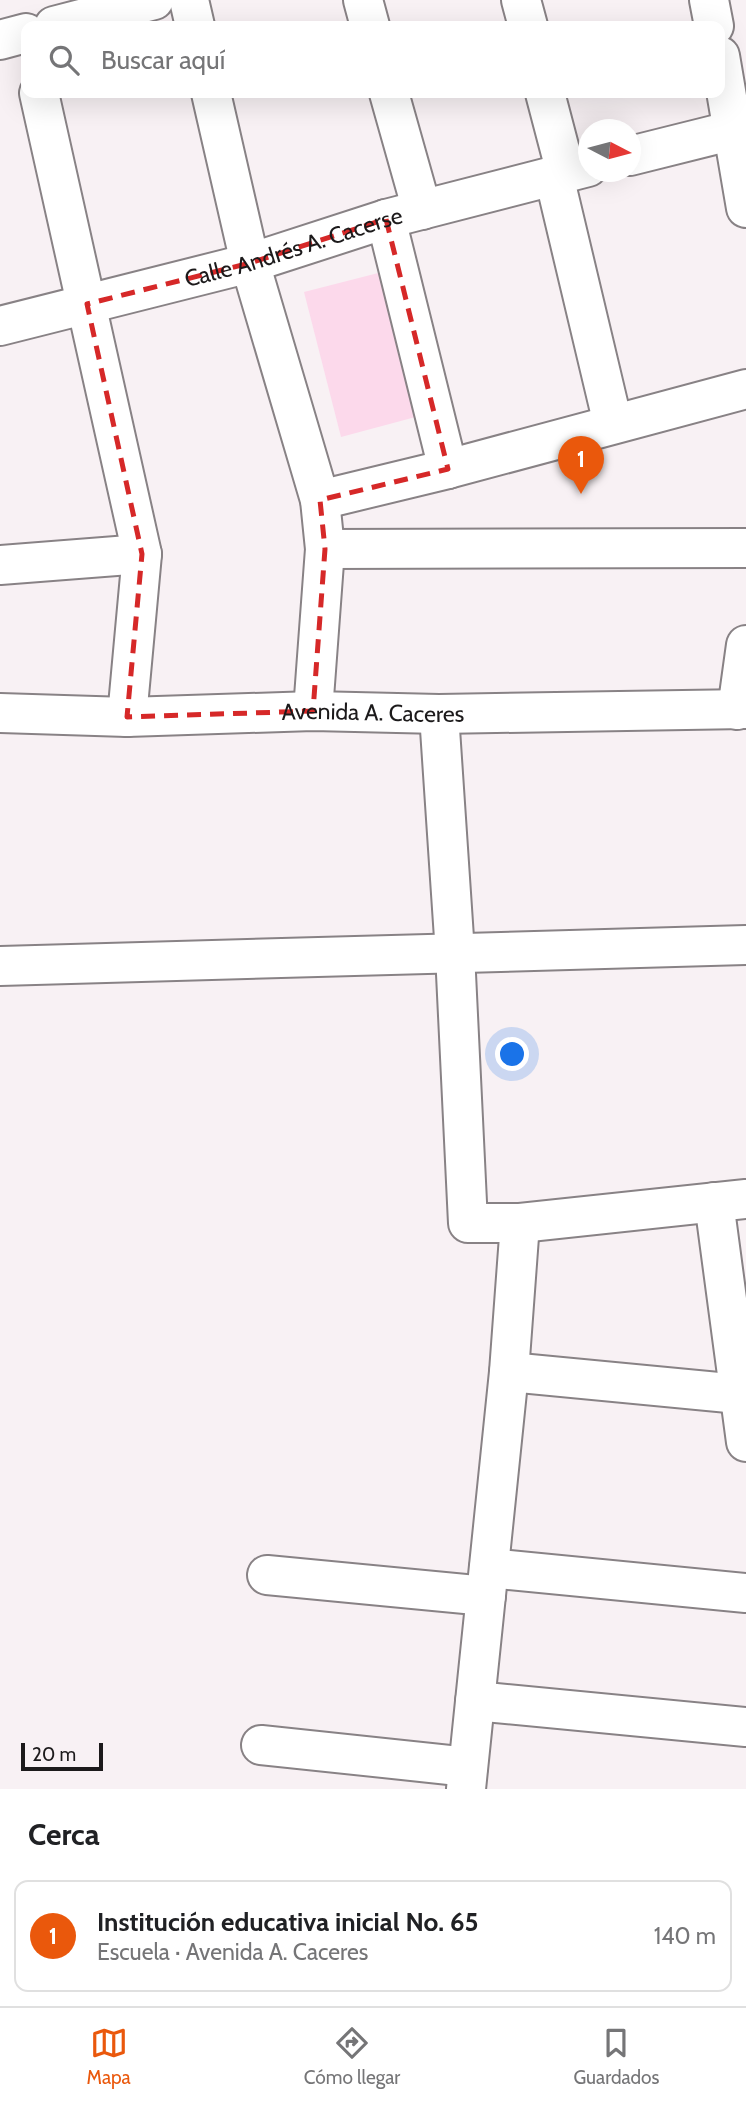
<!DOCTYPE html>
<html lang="es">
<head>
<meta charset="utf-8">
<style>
  body { margin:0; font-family:Cabin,sans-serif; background:#f6f6f6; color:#202124 }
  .compass { position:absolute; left:578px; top:119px; width:63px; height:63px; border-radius:50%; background:#fff; box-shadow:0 7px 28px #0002; rotate:96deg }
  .scale { position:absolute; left:21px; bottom:18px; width:82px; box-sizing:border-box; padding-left:7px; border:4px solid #1c1a1b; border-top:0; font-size:19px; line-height:24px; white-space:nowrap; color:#1c1a1b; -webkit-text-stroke:5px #f8f1f4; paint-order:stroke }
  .you { position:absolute; left:513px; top:1055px; width:24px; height:24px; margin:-18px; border:5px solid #fff; border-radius:50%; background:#1a73e8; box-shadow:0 0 0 10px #1a73e833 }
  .badge { display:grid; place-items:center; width:46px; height:46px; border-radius:50%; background:#ea580c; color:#fff; font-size:23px; font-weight:700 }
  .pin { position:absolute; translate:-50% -58px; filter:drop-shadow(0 2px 4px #0008) }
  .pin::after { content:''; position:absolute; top:37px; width:24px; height:21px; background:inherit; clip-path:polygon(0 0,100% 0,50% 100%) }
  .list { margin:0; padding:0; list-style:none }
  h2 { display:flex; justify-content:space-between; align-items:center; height:91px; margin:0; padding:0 28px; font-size:30px }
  h2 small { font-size:23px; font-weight:400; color:#757577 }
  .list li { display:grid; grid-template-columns:46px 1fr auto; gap:21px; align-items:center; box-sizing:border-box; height:112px; margin:0 14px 14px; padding:0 14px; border:2px solid #e0e0e0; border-radius:14px }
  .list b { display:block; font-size:26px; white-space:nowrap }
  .list p { margin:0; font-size:23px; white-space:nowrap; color:#757577 }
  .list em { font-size:23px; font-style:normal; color:#757577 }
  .icon { flex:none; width:38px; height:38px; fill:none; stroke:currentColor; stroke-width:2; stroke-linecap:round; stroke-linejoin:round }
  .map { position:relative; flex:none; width:746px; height:1789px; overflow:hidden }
  .search { position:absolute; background:#fff; box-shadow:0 7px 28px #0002; left:21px; right:21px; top:21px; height:77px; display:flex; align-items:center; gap:18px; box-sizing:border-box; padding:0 24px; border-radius:14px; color:#757577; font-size:26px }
  .sheet { height:217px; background:#fff }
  nav { display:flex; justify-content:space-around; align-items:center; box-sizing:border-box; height:98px; border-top:2px solid #e0e0e0; background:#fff; font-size:19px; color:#757577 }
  nav a { display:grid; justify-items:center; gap:4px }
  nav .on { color:#ea580c }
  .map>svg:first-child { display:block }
  .green { fill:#fcd9eb }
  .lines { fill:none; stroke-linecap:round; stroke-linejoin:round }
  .minor-casing { stroke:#888285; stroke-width:42 }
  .minor { stroke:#fff; stroke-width:38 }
  .marked { fill:none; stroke:#d62828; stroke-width:5; stroke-dasharray:14 9; stroke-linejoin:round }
  .labels { text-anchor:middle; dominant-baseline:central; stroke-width:6; stroke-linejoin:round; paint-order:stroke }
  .street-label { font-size:23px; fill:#1c1a1b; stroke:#f8f1f4 }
</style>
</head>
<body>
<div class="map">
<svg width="746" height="1789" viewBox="0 0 746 1789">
  <rect width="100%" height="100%" fill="#f8f1f4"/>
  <path class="green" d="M386,271L423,415L341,437L304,292Z"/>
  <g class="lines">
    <defs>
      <g id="minor">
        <path d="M189,0L195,26"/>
        <path d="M363,0L370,26"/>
        <path d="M521,0L528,26"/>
        <path d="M709,0L714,26"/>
        <path d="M54,26L154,0"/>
        <path d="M0,40L26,33"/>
        <path d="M720,56L746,208"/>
        <path d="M39,93L142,554L127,717"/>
        <path d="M211,93L250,263L320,500L325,549L313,711"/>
        <path d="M389,93L422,210"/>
        <path d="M545,93L566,173"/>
        <path d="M630,156L746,127"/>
        <path d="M554,176L613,424"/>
        <path d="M386,219L448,469"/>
        <path id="s1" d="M0,326L250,263L386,219L588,167"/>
        <path d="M320,500L448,469L746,389"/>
        <path d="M325,549L746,548"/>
        <path d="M0,565L142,554"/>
        <path d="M737,710L746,645"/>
        <path id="s2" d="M0,713L127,717L313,711L439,714L746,709"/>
        <path d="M439,714L455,953L468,1223H520L746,1199"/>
        <path d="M0,966L746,945"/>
        <path d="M714,1202L746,1442"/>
        <path d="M509,1372L739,1394"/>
        <path d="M489,1568L746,1593"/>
        <path d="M267,1575L486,1596"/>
        <path d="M475,1701L746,1727"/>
        <path d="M261,1745L468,1767"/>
        <path d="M466,1789L509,1372L520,1223"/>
      </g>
    </defs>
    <use href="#minor" class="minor-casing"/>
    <use href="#minor" class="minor"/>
  </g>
  <path class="marked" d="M386,219L448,469L320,500L325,549L313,711L127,717L142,554L87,304L250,263Z"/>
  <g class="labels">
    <g class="street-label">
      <text stroke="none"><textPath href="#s1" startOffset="304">Calle Andrés A. Cacerse</textPath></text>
      <text stroke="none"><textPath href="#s2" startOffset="373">Avenida A. Caceres</textPath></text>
    </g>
  </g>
</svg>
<svg class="compass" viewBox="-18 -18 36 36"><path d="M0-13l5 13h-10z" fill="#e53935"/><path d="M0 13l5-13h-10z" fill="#757577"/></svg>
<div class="scale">20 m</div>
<div class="you"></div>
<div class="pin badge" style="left:581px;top:494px">1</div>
<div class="search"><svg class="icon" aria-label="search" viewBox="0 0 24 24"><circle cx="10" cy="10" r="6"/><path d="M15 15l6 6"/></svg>Buscar aquí</div>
</div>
<section class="sheet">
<h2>Cerca<small></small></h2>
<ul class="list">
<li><span class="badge">1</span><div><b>Institución educativa inicial No. 65</b><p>Escuela · Avenida A. Caceres</p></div><em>140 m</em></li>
</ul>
</section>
<nav>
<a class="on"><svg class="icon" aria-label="map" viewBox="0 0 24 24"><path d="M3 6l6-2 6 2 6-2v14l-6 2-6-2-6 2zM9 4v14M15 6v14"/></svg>Mapa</a>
<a><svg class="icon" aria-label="directions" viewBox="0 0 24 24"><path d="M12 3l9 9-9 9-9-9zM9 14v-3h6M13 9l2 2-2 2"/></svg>Cómo llegar</a>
<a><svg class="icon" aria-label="saved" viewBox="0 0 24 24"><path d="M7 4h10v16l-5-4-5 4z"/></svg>Guardados</a>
</nav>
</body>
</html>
